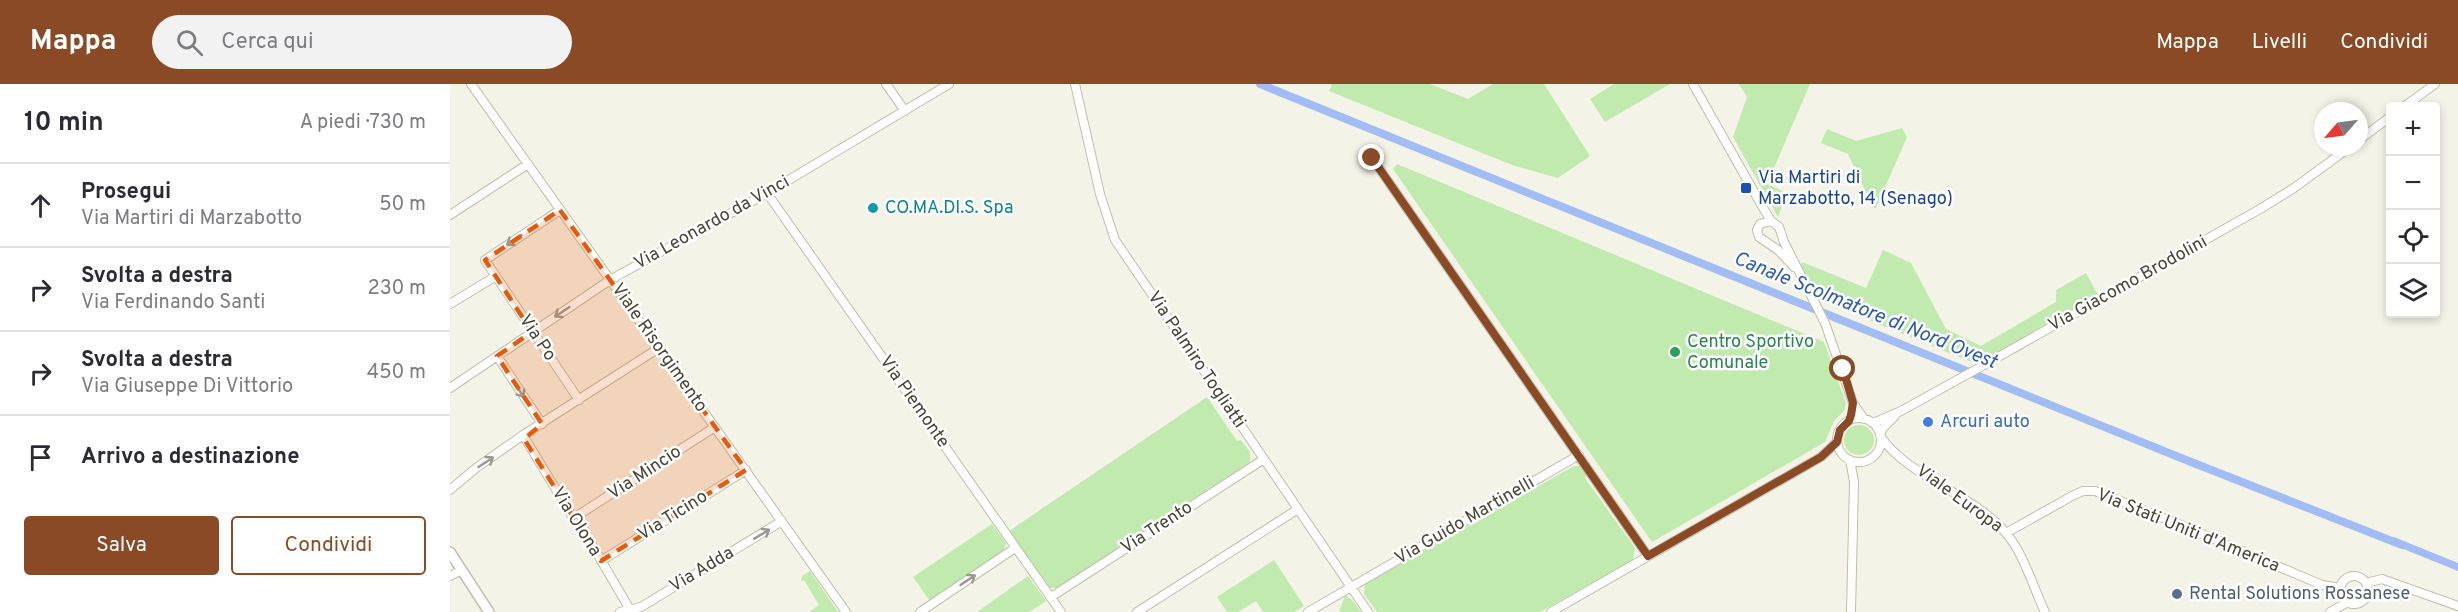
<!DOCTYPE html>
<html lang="it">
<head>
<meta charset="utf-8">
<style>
  body { margin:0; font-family:Overpass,sans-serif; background:#f2f2f3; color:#2b2b33 }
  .controls { position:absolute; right:18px; top:18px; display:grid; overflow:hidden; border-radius:6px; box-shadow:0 3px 9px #0003 }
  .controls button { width:54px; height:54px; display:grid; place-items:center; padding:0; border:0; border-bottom:2px solid #e1e1e2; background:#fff; color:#2b2b33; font:30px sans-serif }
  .compass { position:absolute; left:1864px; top:18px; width:54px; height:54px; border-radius:50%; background:#fff; box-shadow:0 3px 9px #0003; rotate:242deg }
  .stop { position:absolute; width:18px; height:18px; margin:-14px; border:4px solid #8a4a25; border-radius:50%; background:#fff }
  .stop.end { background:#8a4a25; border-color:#fff; box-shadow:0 2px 6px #0008 }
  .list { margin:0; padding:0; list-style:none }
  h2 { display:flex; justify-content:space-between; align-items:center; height:78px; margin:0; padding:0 24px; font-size:26px }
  h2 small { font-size:20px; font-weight:400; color:#7c7c81 }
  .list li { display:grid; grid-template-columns:39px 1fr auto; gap:18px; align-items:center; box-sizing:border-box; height:84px; padding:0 24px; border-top:2px solid #e1e1e2 }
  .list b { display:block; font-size:22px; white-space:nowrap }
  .list p { margin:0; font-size:20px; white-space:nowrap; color:#7c7c81 }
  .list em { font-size:20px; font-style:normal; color:#7c7c81 }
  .actions { display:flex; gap:12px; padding:18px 24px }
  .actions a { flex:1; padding:14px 0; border:2px solid #8a4a25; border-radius:6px; text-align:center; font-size:21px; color:#8a4a25 }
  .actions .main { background:#8a4a25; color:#fff }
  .icon { flex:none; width:33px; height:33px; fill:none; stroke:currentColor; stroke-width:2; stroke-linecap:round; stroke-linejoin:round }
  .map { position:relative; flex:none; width:2008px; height:528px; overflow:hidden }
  header { display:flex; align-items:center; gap:36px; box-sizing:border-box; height:84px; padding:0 30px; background:#8a4a25; color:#fff }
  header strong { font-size:28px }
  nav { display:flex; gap:33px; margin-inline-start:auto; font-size:21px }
  .search { width:420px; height:54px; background:#f2f2f3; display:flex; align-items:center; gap:15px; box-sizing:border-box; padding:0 21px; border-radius:33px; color:#7c7c81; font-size:22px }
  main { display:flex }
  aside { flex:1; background:#fff }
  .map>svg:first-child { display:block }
  .green { fill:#c0eaae }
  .water { fill:#a1bdf3 }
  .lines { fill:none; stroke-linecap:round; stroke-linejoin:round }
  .canal { stroke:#a1bdf3; stroke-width:8 }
  .minor-casing { stroke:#c0bea9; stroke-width:10 }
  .tertiary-casing { stroke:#c0bea9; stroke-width:12 }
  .minor { stroke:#fff; stroke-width:8 }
  .tertiary { stroke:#fff; stroke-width:9 }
  .oneway { stroke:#9a9990 }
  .route { stroke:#8a4a25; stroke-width:8 }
  .marked { fill:#e8590c; fill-opacity:0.2; stroke:#e8590c; stroke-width:4.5; stroke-dasharray:12 8; stroke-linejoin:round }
  .transit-dot { fill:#1a4fb4; stroke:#fff; stroke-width:2 }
  .culture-dot { fill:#0f9aa8; stroke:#fff; stroke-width:2 }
  .leisure-dot { fill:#2e9e5b; stroke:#fff; stroke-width:2 }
  .shop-dot { fill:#3f7fe0; stroke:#fff; stroke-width:2 }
  .service-dot { fill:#5c6f8a; stroke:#fff; stroke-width:2 }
  .labels { text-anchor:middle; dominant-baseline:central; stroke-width:5; stroke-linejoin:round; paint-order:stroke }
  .transit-label { font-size:18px; fill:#164399; stroke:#fff; text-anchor:start }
  .culture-label { font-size:18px; fill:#0d838f; stroke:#fff; text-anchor:start }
  .street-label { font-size:18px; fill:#474535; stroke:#fff }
  .leisure-label { font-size:18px; fill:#27864d; stroke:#fff; text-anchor:start }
  .shop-label { font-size:18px; fill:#366cbe; stroke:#fff; text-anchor:start }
  .service-label { font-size:18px; fill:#4e5e75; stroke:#fff; text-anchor:start }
  .water-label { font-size:20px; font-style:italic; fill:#2a59b8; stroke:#fff }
</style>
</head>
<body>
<header>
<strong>Mappa</strong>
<div class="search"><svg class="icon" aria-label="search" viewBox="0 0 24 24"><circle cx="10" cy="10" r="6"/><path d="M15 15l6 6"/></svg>Cerca qui</div>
<nav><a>Mappa</a><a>Livelli</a><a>Condividi</a></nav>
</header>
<main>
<aside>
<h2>10 min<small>A piedi · 730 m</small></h2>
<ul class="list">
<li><svg class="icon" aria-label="ahead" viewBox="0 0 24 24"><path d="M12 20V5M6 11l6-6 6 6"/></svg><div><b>Prosegui</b><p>Via Martiri di Marzabotto</p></div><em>50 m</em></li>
<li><svg class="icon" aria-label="right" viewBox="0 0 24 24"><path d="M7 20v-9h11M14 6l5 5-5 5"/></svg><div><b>Svolta a destra</b><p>Via Ferdinando Santi</p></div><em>230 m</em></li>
<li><svg class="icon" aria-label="right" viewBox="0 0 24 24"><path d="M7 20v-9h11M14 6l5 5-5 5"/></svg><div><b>Svolta a destra</b><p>Via Giuseppe Di Vittorio</p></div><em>450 m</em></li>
<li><svg class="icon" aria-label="arrive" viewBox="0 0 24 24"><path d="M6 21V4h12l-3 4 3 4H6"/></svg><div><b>Arrivo a destinazione</b></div></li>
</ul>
<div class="actions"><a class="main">Salva</a><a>Condividi</a></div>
</aside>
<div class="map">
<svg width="2008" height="528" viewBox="0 0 2008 528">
  <rect width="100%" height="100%" fill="#f4f3e7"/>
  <path class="green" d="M880,0H980L1018,15L1043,0H1094L1140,72L1108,94L1062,81L879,7L882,2Z
    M1164,0H1220L1155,38L1140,15Z
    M1289,0H1360L1317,100L1337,109L1328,133L1283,53L1297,13Z
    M1452,44L1457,53L1426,124L1423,123L1398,70L1371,59L1377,45L1406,57Z
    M947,80L1374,258L1396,319L1394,327L1384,337L1375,358L1202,458L943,85Z
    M1433,166L1461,179L1496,245L1531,262L1606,218V206L1636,189L1648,211L1526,280L1370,216L1351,182L1352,178L1416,204Z
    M757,313L787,357L791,356L800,368V378L608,504H599L559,447Z
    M1394 356a15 15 0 1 1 30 0a15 15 0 1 1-30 0Z
    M1124,382H1130L1137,389L1135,394L1185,464L1183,476L1090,528H927L914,510L915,500Z
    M542,440L556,459L554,467L480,517L463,493Z
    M824,476L854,522L844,528H813L806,517L788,528H777L767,513Z
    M360,487L388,528H359L369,521L354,496L351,497L352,492Z
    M578,492L596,517L579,528H527Z
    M895,511L904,518L911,528H889Z"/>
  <path class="water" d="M1944,453L2008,479V487L1941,460Z"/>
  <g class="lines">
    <path class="canal" d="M810,0L1731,374L1952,461"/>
    <defs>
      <path id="minor" d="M21,0L396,528
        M436,0L455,27
        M625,0L650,110L665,156L918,528
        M1243,0L1312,122L1321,137L1329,143L1334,158L1375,239L1403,319L1414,335
        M1955,22L1985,0
        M1909,56L1940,33
        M922,74L1198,472
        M317,109L611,528
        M110,126L35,176L129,316
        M0,131L78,80
        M1321,137L1310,140L1307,146L1309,153L1328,166L1344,183
        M0,220L46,192
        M47,272L92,340
        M0,304L160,196L317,109L499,0
        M1387 356a22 22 0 1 1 44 0a22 22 0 1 1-44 0Z
        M1423,339L1451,327L1534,281L1810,125L1844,104L1900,63
        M73,351L122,432L127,435L179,524
        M1430,351L1433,344L1445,332
        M1431,353C1457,392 1525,411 1556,449C1574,470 1583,503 1595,528
        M1400,376L1404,398L1401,528
        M0,406L26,384L73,351L209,264
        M127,435L130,430L265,343
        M1556,449L1622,412L1633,407H1645L1738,444L1872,501L1890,504
        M151,477L296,386
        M0,492L12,486
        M1890 506a14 14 0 1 1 28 0a14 14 0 1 1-28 0Z
        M1916,499L1932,495L2008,522
        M601,513L814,375
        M170,528L191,523L332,437
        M470,528L565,464
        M687,528L848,425
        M858,528L1129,371
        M1101,528L1371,373L1387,358
        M1880,528L1898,518"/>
      <path id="tertiary" d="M0,468L39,528"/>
    </defs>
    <use href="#minor" class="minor-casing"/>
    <use href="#tertiary" class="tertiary-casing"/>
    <use href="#minor" class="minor"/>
    <use href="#tertiary" class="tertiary"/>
  </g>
  <defs><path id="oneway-shaft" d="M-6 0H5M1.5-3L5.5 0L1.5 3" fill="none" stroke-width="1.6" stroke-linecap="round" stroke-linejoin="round" transform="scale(1.5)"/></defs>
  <g class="oneway">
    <use href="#oneway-shaft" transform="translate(64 156) rotate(146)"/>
    <use href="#oneway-shaft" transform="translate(112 228) rotate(146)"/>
    <use href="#oneway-shaft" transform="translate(69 306) rotate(56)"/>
    <use href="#oneway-shaft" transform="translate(36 378) rotate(-33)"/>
    <use href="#oneway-shaft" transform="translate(312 450) rotate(-31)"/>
    <use href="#oneway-shaft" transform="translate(518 496) rotate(-34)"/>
  </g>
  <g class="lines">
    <path class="route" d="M922,74L1198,472L1371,373L1387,358L1390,346L1399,337L1401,331L1403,319L1393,285"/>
  </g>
  <path class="marked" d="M110,126L296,386L151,477L74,355L92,340L47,272L82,248L35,176Z"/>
  <rect class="transit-dot" x="1290" y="98" width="12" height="12" rx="3"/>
  <circle class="culture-dot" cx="423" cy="124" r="6"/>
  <circle class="leisure-dot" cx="1225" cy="268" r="6"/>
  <circle class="shop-dot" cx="1478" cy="338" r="6"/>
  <circle class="service-dot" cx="1727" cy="510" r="6"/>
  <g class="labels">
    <g class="transit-label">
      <text x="1308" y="94">Via Martiri di<tspan x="1308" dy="21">Marzabotto, 14 (Senago)</tspan></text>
    </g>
    <g class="culture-label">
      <text x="435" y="124">CO.MA.DI.S. Spa</text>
    </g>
    <g class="street-label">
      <text transform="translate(262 139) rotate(-29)">Via Leonardo da Vinci</text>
      <text transform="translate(1678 200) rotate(-29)">Via Giacomo Brodolini</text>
      <text transform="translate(87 254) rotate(56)">Via Po</text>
      <text transform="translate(209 264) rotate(55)">Viale Risorgimento</text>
      <text transform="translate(746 276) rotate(56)">Via Palmiro Togliatti</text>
      <text transform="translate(464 318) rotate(55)">Via Piemonte</text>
      <text transform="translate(195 389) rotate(-33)">Via Mincio</text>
      <text transform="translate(1509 415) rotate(36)">Viale Europa</text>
      <text transform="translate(223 432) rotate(-32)">Via Ticino</text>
      <text transform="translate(1015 437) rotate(-30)">Via Guido Martinelli</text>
      <text transform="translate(126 438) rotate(58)">Via Olona</text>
      <text transform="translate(707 444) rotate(-33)">Via Trento</text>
      <text transform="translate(1738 447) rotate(22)">Via Stati Uniti d'America</text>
      <text transform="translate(252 486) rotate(-31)">Via Adda</text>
    </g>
    <g class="leisure-label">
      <text x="1237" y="258">Centro Sportivo<tspan x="1237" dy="21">Comunale</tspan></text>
    </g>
    <g class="shop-label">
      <text x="1490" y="338">Arcuri auto</text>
    </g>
    <g class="service-label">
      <text x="1739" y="510">Rental Solutions Rossanese</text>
    </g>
    <g class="water-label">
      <text transform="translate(1415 227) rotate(22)">Canale Scolmatore di Nord Ovest</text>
    </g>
  </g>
</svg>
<div class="controls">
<button>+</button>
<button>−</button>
<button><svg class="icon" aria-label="locate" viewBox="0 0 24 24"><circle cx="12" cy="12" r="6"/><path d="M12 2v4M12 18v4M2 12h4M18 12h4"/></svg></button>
<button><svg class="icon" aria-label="layers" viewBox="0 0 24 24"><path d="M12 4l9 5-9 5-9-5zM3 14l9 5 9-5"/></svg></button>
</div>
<svg class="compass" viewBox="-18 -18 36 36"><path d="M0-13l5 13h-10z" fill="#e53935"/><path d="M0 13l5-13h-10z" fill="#7c7c81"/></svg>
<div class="stop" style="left:1393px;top:285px"></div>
<div class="stop end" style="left:922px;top:74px"></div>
</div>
</main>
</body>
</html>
